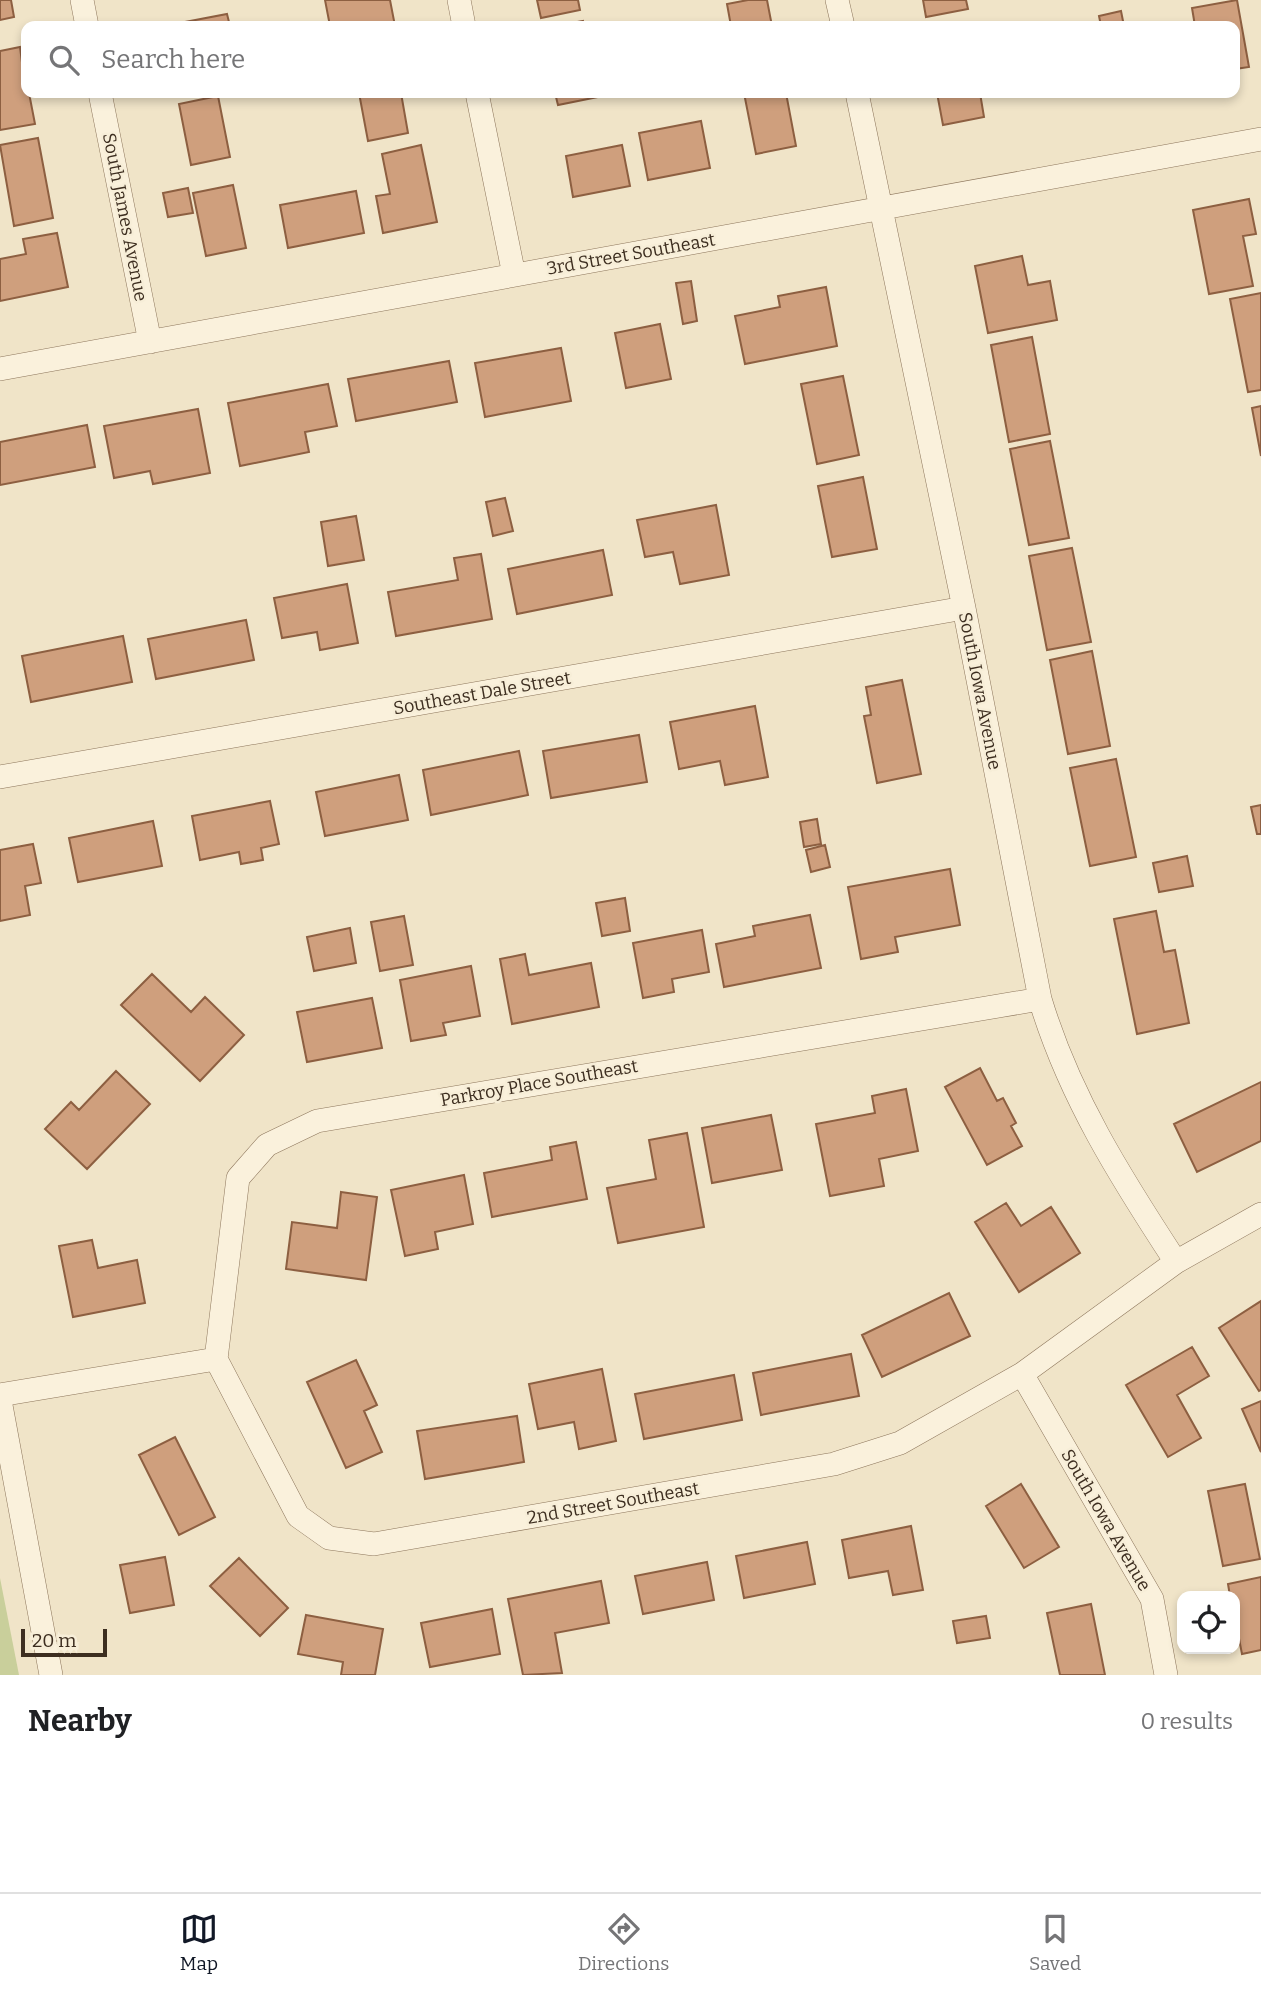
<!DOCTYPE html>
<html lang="en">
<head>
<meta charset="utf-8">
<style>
  body { margin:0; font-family:Bitter,serif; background:#f2f2f2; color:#202124 }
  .controls { position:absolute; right:21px; bottom:21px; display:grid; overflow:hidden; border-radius:14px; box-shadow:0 4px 10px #0003 }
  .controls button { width:63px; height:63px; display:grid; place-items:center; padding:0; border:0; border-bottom:2px solid #e0e0e0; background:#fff; color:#202124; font:35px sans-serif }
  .scale { position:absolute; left:21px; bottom:18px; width:86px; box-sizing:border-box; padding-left:7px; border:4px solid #3d2e20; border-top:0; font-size:19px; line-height:24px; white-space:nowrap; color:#3d2e20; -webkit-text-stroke:5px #f7eed8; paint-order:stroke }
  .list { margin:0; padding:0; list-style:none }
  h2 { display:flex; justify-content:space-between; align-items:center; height:91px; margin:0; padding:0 28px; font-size:30px }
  h2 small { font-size:23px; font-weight:400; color:#757577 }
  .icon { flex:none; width:38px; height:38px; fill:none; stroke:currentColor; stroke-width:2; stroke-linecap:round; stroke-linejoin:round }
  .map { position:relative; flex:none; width:1261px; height:1675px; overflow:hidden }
  .search { position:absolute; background:#fff; box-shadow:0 4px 10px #0003; left:21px; right:21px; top:21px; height:77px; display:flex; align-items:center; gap:18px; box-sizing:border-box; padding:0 24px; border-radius:14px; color:#757577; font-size:26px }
  .sheet { height:217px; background:#fff }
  nav { display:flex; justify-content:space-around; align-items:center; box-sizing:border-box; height:98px; border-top:2px solid #e0e0e0; background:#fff; font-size:19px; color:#757577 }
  nav a { display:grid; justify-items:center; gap:4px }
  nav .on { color:#111827 }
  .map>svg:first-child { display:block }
  .green { fill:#c9cf9b }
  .building { fill:#cf9f7d; stroke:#8d5f41; stroke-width:2 }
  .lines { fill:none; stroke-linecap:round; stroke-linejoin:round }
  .street-casing { stroke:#8d765c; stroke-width:24 }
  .street { stroke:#faf1dc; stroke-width:23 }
  .labels { text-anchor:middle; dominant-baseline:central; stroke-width:5; stroke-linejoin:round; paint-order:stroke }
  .street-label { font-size:18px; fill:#3d2e20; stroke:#f7eed8 }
</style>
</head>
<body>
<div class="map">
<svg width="1261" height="1675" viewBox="0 0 1261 1675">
  <rect width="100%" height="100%" fill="#f0e4c8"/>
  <path class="green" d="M0,1578L19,1675H0Z"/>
  <path class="building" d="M0,0H11L14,17L0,20Z
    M325,0H390L395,26H330Z
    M537,0H578L580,10L541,18Z
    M748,0H767L772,26H731L727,4Z
    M923,0H966L968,9L926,17Z
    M1237,0L1249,67L1235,69V26H1195L1192,8Z
    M1121,11L1124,26H1101L1099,16Z
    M227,14L230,26H164Z
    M583,21L584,26H556Z
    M20,47L26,93H29L35,124L0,130V51Z
    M359,93H401L408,133L368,141Z
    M555,93H597L598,97L558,105Z
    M744,93H786L796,146L756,154Z
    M937,93H980L984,117L943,125Z
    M218,96L230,157L191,165L179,104Z
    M701,121L710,168L648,180L639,133Z
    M38,138L53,218L14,226L0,145Z
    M421,145L437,222L383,233L376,196L390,194L382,154Z
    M622,145L630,186L573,197L566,156Z
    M233,185L246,248L206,256L193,193Z
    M188,188L193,213L168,217L163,193Z
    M356,191L364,233L288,248L280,205Z
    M1249,199L1256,234L1243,236L1253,286L1209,294L1193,210Z
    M57,233L68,287L0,301V259L26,254L23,239Z
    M1022,256L1028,285L1050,281L1057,320L988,333L975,266Z
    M691,281L697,321L683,324L676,283Z
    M826,287L837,346L745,364L735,316L780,307L778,296Z
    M1261,293V390L1248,392L1230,299Z
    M660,324L671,379L626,388L615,333Z
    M1032,337L1050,434L1009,442L991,345Z
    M561,348L571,401L485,417L475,363Z
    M449,361L457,402L356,421L348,379Z
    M843,376L859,455L817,464L801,384Z
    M328,384L337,426L305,432L309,452L240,466L228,403Z
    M1261,406V456L1252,408Z
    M198,409L210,473L153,484L150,471L114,478L104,426Z
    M87,425L95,467L0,485V442Z
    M1050,441L1069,538L1029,545L1010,449Z
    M863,477L877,549L832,557L818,486Z
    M505,498L513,531L493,536L486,502Z
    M716,505L729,575L680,584L673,552L645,557L637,520Z
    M356,516L364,560L328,566L321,522Z
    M1072,548L1091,642L1047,650L1029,556Z
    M603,550L612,595L517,614L508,569Z
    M481,554L492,619L396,636L388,592L458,580L454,558Z
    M347,584L358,643L320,650L317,632L282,638L274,598Z
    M246,620L254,660L156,679L148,639Z
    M123,636L132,682L31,702L22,656Z
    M1092,651L1110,746L1068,754L1050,660Z
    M902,680L921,774L877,783L864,716L871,715L866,687Z
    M755,706L768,777L725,785L720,761L679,769L670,722Z
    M639,735L647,782L551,798L543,751Z
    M519,751L528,795L431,815L423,770Z
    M1116,759L1136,857L1090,866L1070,768Z
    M399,775L408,820L325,836L316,792Z
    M270,801L279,844L261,848L263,860L241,864L239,852L200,860L192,816Z
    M1261,805V834H1257L1251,807Z
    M817,819L821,844L804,847L800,822Z
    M153,821L162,866L78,882L69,838Z
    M33,844L41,883L25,886L30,915L0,921V850Z
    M825,845L830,867L811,872L806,850Z
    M1187,856L1193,886L1159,892L1153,863Z
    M950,869L960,925L895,937L898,952L861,959L848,887Z
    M625,898L630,931L602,936L596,903Z
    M1156,911L1164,952L1175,950L1189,1023L1137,1034L1114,919Z
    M810,915L821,968L724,987L716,944L755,936L753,926Z
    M404,916L413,965L380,971L371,922Z
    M350,928L356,963L314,971L307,937Z
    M702,930L709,972L672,979L674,992L643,998L633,943Z
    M525,954L529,975L591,963L599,1007L512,1024L500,959Z
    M471,966L480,1016L443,1023L446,1035L411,1041L400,980Z
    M152,974L191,1012L205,997L244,1035L200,1081L121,1005Z
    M372,998L382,1048L307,1062L297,1012Z
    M980,1068L997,1101L1003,1098L1016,1123L1011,1126L1022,1146L987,1165L945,1087Z
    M116,1071L150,1104L87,1169L45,1129L71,1102L79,1110Z
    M1261,1082V1141L1197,1172L1174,1124Z
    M906,1089L918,1151L879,1159L884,1186L830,1196L816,1124L875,1113L872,1096Z
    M771,1115L782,1170L712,1183L702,1128Z
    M687,1133L704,1227L618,1243L607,1188L656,1179L649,1140Z
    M576,1142L587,1199L492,1217L484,1173L552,1160L550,1147Z
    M464,1175L473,1224L435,1232L438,1249L405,1256L391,1190Z
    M341,1192L377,1197L366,1280L286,1269L292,1222L337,1228Z
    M1006,1203L1021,1226L1051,1207L1080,1253L1019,1292L975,1222Z
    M92,1240L98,1268L137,1260L145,1303L73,1317L59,1246Z
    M949,1293L970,1336L882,1377L862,1335Z
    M1261,1301V1390L1259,1391L1219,1328Z
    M1192,1347L1209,1376L1177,1395L1201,1438L1168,1457L1126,1385Z
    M851,1354L859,1396L761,1415L753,1373Z
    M356,1360L377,1405L364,1411L382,1452L346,1468L307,1382Z
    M602,1369L616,1441L579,1449L574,1422L538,1429L529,1384Z
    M734,1375L742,1420L644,1439L635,1394Z
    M1261,1401V1452L1242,1409Z
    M517,1416L524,1462L425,1479L417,1431Z
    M175,1437L215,1517L179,1535L139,1455Z
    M1021,1484L1059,1547L1024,1568L986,1506Z
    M1245,1484L1260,1559L1223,1566L1208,1491Z
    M911,1526L923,1590L893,1595L888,1571L849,1578L842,1540Z
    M807,1542L815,1584L744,1598L736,1556Z
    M165,1557L174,1605L130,1613L120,1565Z
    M239,1558L288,1608L260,1636L210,1586Z
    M707,1562L714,1600L643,1614L635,1576Z
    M1261,1577V1650L1242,1654L1235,1618V1596H1230L1228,1584Z
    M601,1581L609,1623L555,1633L562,1673L523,1675L508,1599Z
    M1091,1604L1105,1675H1060L1047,1613Z
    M492,1609L500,1654L430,1667L421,1623Z
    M306,1615L383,1629L375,1675H341L343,1662L298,1654Z
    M986,1616L990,1638L957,1643L953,1621Z"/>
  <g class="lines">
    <defs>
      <path id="street" d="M82,0L87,26
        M459,0L464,26
        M837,0L843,26
        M100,93L150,342
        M477,93L514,275
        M857,93L964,608L1040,999C1069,1096 1121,1178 1176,1262
        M0,369L1261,139
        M0,777L964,608
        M216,1359L298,1516L329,1538L374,1544L834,1464L900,1443L1022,1374L1176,1262L1261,1214
        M216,1359L238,1178L267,1145L317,1121L1040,999
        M1022,1374L1152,1599L1166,1675
        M0,1395L216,1359
        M0,1400L51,1675"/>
    </defs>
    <use href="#street" class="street-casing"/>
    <use href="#street" class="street"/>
  </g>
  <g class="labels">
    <g class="street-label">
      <text transform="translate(125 217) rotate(79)">South James Avenue</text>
      <text transform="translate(631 254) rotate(-10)">3rd Street Southeast</text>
      <text transform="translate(980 691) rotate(79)">South Iowa Avenue</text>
      <text transform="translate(482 693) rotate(-10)">Southeast Dale Street</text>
      <text transform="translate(539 1083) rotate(-10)">Parkroy Place Southeast</text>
      <text transform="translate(613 1503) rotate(-10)">2nd Street Southeast</text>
      <text transform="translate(1106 1520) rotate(60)">South Iowa Avenue</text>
    </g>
  </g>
</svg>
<div class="controls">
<button><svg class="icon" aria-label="locate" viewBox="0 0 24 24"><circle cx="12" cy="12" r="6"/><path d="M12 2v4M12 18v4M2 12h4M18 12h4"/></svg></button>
</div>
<div class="scale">20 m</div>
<div class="search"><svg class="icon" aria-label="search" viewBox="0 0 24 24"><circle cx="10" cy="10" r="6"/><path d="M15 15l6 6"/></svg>Search here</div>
</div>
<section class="sheet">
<h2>Nearby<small>0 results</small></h2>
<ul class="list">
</ul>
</section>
<nav>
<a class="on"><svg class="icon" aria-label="map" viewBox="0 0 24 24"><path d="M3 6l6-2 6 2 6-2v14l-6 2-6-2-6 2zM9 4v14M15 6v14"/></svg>Map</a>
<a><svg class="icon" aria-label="directions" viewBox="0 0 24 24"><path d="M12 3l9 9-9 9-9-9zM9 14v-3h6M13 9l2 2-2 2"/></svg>Directions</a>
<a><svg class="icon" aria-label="saved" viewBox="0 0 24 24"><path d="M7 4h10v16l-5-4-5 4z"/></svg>Saved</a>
</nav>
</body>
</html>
